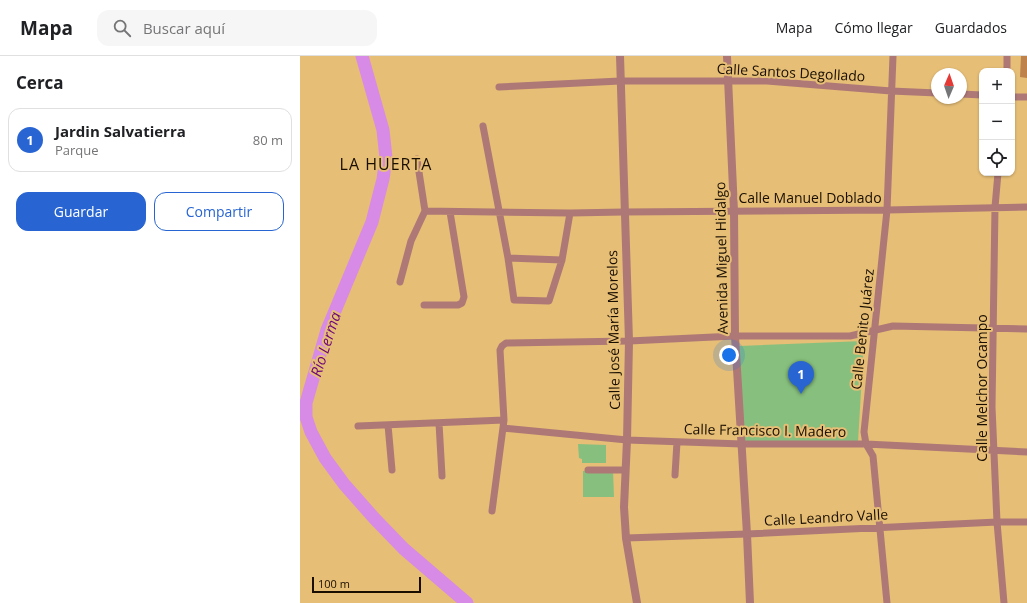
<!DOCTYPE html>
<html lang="es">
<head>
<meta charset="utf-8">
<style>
  body { margin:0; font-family:"Open Sans",sans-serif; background:#f6f6f6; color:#202124 }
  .controls { position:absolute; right:12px; top:12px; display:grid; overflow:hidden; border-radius:8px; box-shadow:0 1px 3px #0004 }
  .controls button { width:36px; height:36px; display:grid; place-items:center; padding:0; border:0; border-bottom:1px solid #e0e0e0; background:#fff; color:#202124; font:20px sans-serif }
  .compass { position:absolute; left:631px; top:12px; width:36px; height:36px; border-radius:50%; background:#fff; box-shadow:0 1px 3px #0004; rotate:2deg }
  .scale { position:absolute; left:12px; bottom:10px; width:109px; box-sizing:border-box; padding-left:4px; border:2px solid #190e00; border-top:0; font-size:11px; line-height:14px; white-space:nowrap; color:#190e00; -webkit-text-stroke:3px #e6be76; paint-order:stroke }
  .you { position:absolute; left:429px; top:299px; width:14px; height:14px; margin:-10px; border:3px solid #fff; border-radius:50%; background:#1a73e8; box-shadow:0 0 0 6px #1a73e833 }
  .badge { display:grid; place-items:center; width:26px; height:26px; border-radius:50%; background:#2865d2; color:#fff; font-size:13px; font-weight:700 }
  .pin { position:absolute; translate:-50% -33px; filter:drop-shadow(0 1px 2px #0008) }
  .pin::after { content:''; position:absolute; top:21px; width:14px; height:12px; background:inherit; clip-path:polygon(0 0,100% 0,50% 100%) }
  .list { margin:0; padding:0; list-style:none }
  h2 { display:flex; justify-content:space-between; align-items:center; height:52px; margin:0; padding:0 16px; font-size:17px }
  h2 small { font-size:13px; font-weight:400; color:#757577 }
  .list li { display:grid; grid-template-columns:26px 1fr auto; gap:12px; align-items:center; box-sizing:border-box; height:64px; margin:0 8px 8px; padding:0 8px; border:1px solid #e0e0e0; border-radius:12px }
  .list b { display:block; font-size:15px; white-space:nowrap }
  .list p { margin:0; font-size:13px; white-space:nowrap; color:#757577 }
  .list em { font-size:13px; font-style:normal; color:#757577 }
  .actions { display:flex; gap:8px; padding:12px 16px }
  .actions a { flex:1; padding:9px 0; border:1px solid #2865d2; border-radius:12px; text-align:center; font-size:14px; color:#2865d2 }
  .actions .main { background:#2865d2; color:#fff }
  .icon { flex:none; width:22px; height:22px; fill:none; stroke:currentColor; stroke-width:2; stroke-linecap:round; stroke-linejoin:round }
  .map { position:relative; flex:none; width:727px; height:547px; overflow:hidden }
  header { display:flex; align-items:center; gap:24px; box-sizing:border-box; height:56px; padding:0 20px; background:#fff; border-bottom:1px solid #e0e0e0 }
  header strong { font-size:19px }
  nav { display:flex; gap:22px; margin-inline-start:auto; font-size:14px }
  .search { width:280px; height:36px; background:#f6f6f6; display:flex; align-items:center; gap:10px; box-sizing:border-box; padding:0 14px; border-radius:12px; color:#757577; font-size:15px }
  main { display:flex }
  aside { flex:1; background:#fff }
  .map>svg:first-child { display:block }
  .green { fill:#87c07e }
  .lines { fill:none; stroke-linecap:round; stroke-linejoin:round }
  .river { stroke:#d78ae6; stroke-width:13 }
  .building { fill:#be824d }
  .minor { stroke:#ae7876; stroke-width:7 }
  .tertiary { stroke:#ae7876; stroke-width:8 }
  .labels { text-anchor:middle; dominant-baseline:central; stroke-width:4; stroke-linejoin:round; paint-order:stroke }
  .street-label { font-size:14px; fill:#190e00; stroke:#e6be76 }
  .water-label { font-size:15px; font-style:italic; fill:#6d047d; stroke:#e6be76 }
  .quarter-label { font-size:16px; letter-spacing:1px; fill:#190e00; stroke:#e6be76 }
</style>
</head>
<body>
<header>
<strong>Mapa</strong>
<div class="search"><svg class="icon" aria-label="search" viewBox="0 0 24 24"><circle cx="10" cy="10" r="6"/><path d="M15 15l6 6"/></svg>Buscar aquí</div>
<nav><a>Mapa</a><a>Cómo llegar</a><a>Guardados</a></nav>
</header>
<main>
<aside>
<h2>Cerca<small></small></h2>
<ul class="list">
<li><span class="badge">1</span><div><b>Jardin Salvatierra</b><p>Parque</p></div><em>80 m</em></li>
</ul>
<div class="actions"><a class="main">Guardar</a><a>Compartir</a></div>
</aside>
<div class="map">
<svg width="727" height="547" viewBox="0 0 727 547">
  <rect width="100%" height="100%" fill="#e6be76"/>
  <path class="green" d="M564,285L558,386H444L439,290Z
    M278,388L306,389V407H282V403L279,402Z
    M313,414L314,441H283V415Z"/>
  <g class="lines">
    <path class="river" d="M62,0L83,74L86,102L83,123L72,166L27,274L6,347V361L11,376L25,402L44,428L74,462L104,493L167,547"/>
  </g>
  <path class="building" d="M721,0H727V22L720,21Z"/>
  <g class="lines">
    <path class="minor" d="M707,15V0
      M199,31L320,25H467L591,35L637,37
      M661,38L682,39
      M712,41H727
      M183,70L208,202L214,244L249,245L262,204L270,157
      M698,117L695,151L692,351L697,466L704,547
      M125,155L270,157L324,156L587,154L727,151
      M208,202L262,204
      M100,226L111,185L125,155L117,103
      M124,249H158L162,247L164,241L150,156
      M139,367L142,420
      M88,369L92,414
      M58,370L204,364
      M203,372L327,384L442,388H566L727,396
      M288,414H325
      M375,419L377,386
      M192,455L204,364L200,294L202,290L206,287L329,285L435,280H550L593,270L727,273
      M326,482L447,478L697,466H727
      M587,547L573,400L566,388L564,376L587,154L593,0"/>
    <path class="tertiary" d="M320,0L329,285L327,384L324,451L326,482L337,547
      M427,0L434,155L435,280L447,478L450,547"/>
  </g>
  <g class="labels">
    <g class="street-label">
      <text transform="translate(491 16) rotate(3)">Calle Santos Degollado</text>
      <text x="510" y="141">Calle Manuel Doblado</text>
      <text transform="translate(421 202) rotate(-91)">Avenida Miguel Hidalgo</text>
      <text transform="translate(562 273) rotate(-84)">Calle Benito Juárez</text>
      <text transform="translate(313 274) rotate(-91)">Calle José María Morelos</text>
      <text transform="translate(681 332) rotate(-90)">Calle Melchor Ocampo</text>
      <text transform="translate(465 374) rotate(1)">Calle Francisco I. Madero</text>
      <text transform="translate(526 461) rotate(-3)">Calle Leandro Valle</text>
    </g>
    <g class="water-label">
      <text transform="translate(25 288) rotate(-72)">Río Lerma</text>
    </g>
    <g class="quarter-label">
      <text x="86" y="108">LA HUERTA</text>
    </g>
  </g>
</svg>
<div class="controls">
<button>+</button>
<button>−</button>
<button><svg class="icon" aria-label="locate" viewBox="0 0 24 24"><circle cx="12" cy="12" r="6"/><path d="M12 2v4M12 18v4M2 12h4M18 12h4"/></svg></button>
</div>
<svg class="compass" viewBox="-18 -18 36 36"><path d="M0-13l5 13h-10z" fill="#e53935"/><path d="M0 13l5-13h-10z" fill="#757577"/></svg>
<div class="scale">100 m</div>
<div class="you"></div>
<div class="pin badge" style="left:501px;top:338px">1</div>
</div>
</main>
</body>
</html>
